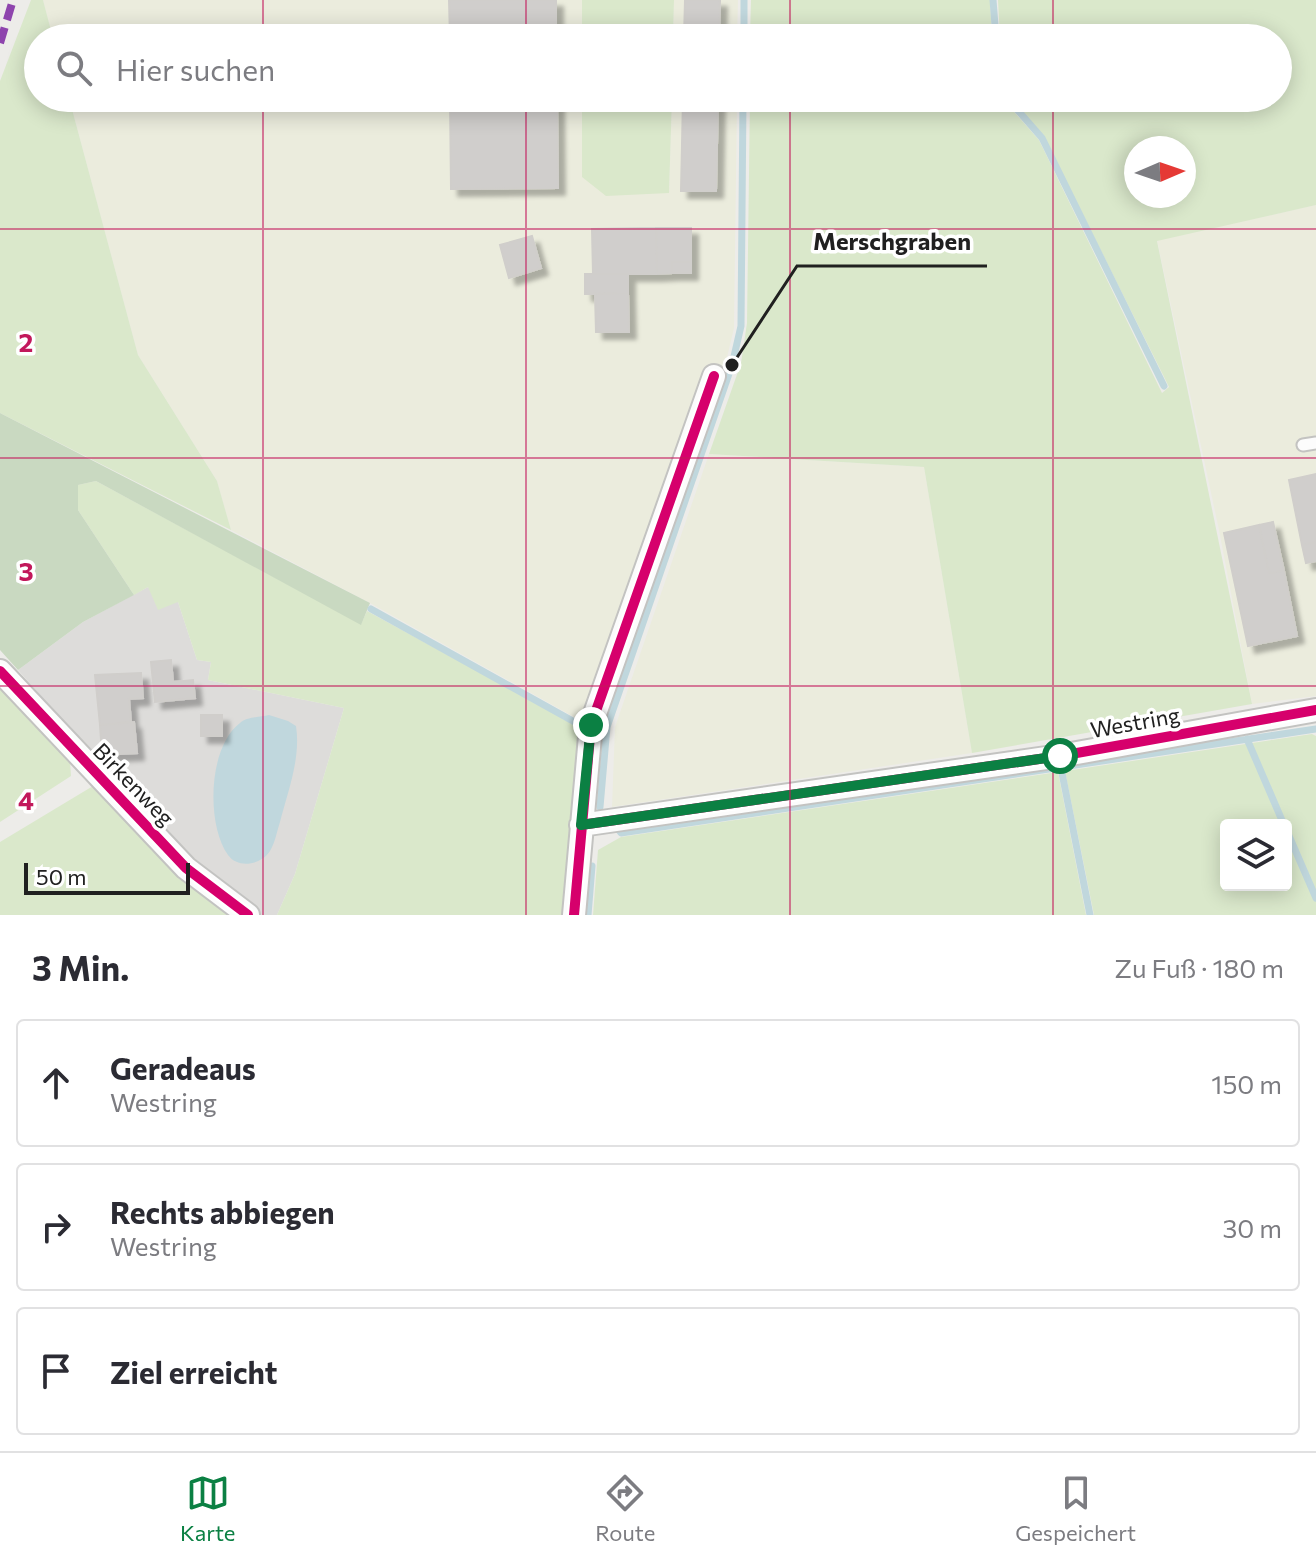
<!DOCTYPE html>
<html lang="de">
<head>
<meta charset="utf-8">
<style>
  body { margin:0; font-family:Commissioner,sans-serif; background:#f2f2f3; color:#2b2b33 }
  .controls { position:absolute; right:24px; bottom:24px; display:grid; overflow:hidden; border-radius:8px; box-shadow:0 4px 20px #0003 }
  .controls button { width:72px; height:72px; display:grid; place-items:center; padding:0; border:0; border-bottom:2px solid #e1e1e2; background:#fff; color:#2b2b33; font:40px sans-serif }
  .compass { position:absolute; left:1124px; top:136px; width:72px; height:72px; border-radius:50%; background:#fff; box-shadow:0 4px 20px #0003; rotate:88deg }
  .scale { position:absolute; left:24px; bottom:20px; width:166px; box-sizing:border-box; padding-left:8px; border:4px solid #202020; border-top:0; font-size:22px; line-height:28px; white-space:nowrap; color:#202020; -webkit-text-stroke:6px #fff; paint-order:stroke }
  .stop { position:absolute; width:24px; height:24px; margin:-18px; border:6px solid #0b8043; border-radius:50%; background:#fff }
  .stop.end { background:#0b8043; border-color:#fff; box-shadow:0 2px 8px #0008 }
  .list { margin:0; padding:0; list-style:none }
  h2 { display:flex; justify-content:space-between; align-items:center; height:104px; margin:0; padding:0 32px; font-size:34px }
  h2 small { font-size:26px; font-weight:400; color:#7c7c81 }
  .list li { display:grid; grid-template-columns:52px 1fr auto; gap:24px; align-items:center; box-sizing:border-box; height:128px; margin:0 16px 16px; padding:0 16px; border:2px solid #e1e1e2; border-radius:8px }
  .list b { display:block; font-size:30px; white-space:nowrap }
  .list p { margin:0; font-size:26px; white-space:nowrap; color:#7c7c81 }
  .list em { font-size:26px; font-style:normal; color:#7c7c81 }
  .icon { flex:none; width:44px; height:44px; fill:none; stroke:currentColor; stroke-width:2; stroke-linecap:round; stroke-linejoin:round }
  .map { position:relative; flex:none; width:1316px; height:915px; overflow:hidden }
  .search { position:absolute; background:#fff; box-shadow:0 4px 20px #0003; left:24px; right:24px; top:24px; height:88px; display:flex; align-items:center; gap:20px; box-sizing:border-box; padding:0 28px; border-radius:44px; color:#7c7c81; font-size:30px }
  .sheet { height:536px; background:#fff }
  nav { display:flex; justify-content:space-around; align-items:center; box-sizing:border-box; height:112px; border-top:2px solid #e1e1e2; background:#fff; font-size:22px; color:#7c7c81 }
  nav a { display:grid; justify-items:center; gap:4px }
  nav .on { color:#0b8043 }
  .map>svg:first-child { display:block }
  .residential { fill:#dddcda }
  .farmland { fill:#ebecdd }
  .grass { fill:#dae8cb; fill-rule:evenodd }
  .forest { fill:#c9d9c1 }
  .water { fill:#c0d7dd }
  .lines { fill:none; stroke-linecap:round; stroke-linejoin:round }
  .stream { stroke:#c0d7dd; stroke-width:7 }
  .building { fill:#d0cecc; stroke:#d0cecb; stroke-width:2; filter:url(#shadow) }
  .lane-casing { stroke:#c3c3c1; stroke-width:15 }
  .street-casing { stroke:#c3c3c1; stroke-width:26 }
  .lane { stroke:#fcfcfc; stroke-width:11 }
  .street { stroke:#fcfcfc; stroke-width:22 }
  .quiet { stroke:#8e44ad; stroke-width:8; stroke-dasharray:16 8; stroke-linecap:butt }
  .cycleway-casing { stroke:#fff; stroke-width:15 }
  .cycleway { stroke:#d6006c; stroke-width:10 }
  .route { stroke:#0b8043; stroke-width:10 }
  .grid { fill:none; stroke:#c2185b; stroke-width:2; stroke-opacity:0.55 }
  .labels { text-anchor:middle; dominant-baseline:central; stroke-width:7; stroke-linejoin:round; paint-order:stroke }
  .street-label { font-size:22px; fill:#202020; stroke:#fff }
  .grid-label { font-size:26px; text-anchor:middle; font-weight:bold; fill:#c2185b; stroke:#fff; stroke-width:7; stroke-linejoin:round; paint-order:stroke }
  .leader { fill:none; stroke:#202020; stroke-width:3 }
  .callout-dot { fill:#202020; stroke:#fff; stroke-width:3 }
  .callout-label { font-size:24px; text-anchor:middle; font-weight:bold; fill:#202020; stroke:#fff; stroke-width:7; stroke-linejoin:round; paint-order:stroke }
</style>
</head>
<body>
<div class="map">
<svg width="1316" height="915" viewBox="0 0 1316 915">
  <defs>
    <filter id="shadow"><feDropShadow dx="7" dy="7" stdDeviation="2" flood-color="#0004"/></filter>
  </defs>
  <rect width="100%" height="100%" fill="#edece9"/>
  <path class="residential" d="M148,587L178,602L197,660L211,662L208,680L344,708L295,874L277,915H260L197,866L131,798L18,670L83,622Z"/>
  <path class="farmland" d="M43,0H582V38H53Z
    M674,0H738L737,38H673Z
    M69,98H582V176L669,193L672,98H737L734,328L724,370H706L583,722L370,603L231,530L217,481L138,355Z
    M1316,205V696L1252,704L1219,530L1157,240Z
    M709,454L924,467L972,753L612,807L615,727Z"/>
  <path class="grass" d="M31,0H43L53,38H38V98H69L138,355L217,481L231,530L0,413V81Z
    M582,0H674L673,38H582Z
    M751,0H990L992,38H750Z
    M998,0H1316V205L1157,241L1252,704L972,753L924,467L709,454L741,363L747,323L750,98H1002L1039,140L1162,393L1169,387L1044,137L1009,98H1278V38H1000ZM1136,148H1184V196H1136Z
    M582,98H672L669,193L606,196L582,177Z
    M96,481L361,624L367,611L582,728L562,915H277L295,874L344,708L208,680L211,662L197,660L178,602L158,610L148,587L134,595L78,510V485Z
    M0,686L70,761L71,776L0,822Z
    M1312,734L1316,736V915H1094L1065,771ZM1226,825H1286V885H1226Z
    M1058,772L1086,915H593L598,850L621,837Z
    M93,786L175,870L232,915H0V842Z"/>
  <path class="forest" d="M0,413L370,603L361,625L96,481L78,485V510L134,595L83,622L18,670L0,650Z"/>
  <path class="water" d="M269,715L288,721L296,726C301,758 288,791 280,822C277,831 275,843 270,851C261,865 238,869 228,855C206,824 208,747 240,723C246,717 261,717 269,715Z"/>
  <g class="lines">
    <path class="stream" d="M993,0L996,38
      M744,38V0
      M1007,98L1042,138L1164,386
      M371,609L580,725
      M1247,739L1284,825
      M1061,768L1090,915
      M600,807L607,727L732,365L741,326L743,98
      M618,829L621,833L1316,729
      M1286,829L1316,898
      M588,915L592,866"/>
  </g>
  <path class="building" d="M449,0H556V38H450Z
    M685,0H720L719,38H684Z
    M450,98H557L558,188L451,189Z
    M683,98H718L716,191H681Z
    M656,228L657,274H593L592,229Z
    M656,228H691V262H672V273L657,274Z
    M532,236L541,268L509,278L500,245Z
    M672,262H691V273H672Z
    M585,274H628V293L585,294Z
    M628,293L629,332H596L595,294Z
    M1316,474V542L1302,545L1289,480Z
    M1273,522L1284,571L1269,573L1259,525Z
    M1259,525L1269,573L1284,571L1297,636L1248,646L1224,533Z
    M1316,542V561L1306,563L1302,545Z
    M171,660L173,682L193,680L195,698L155,702L151,662Z
    M141,673L143,698L129,699L131,722L100,725L95,675Z
    M201,715H222V736H201Z
    M134,722L137,753L102,755L100,725Z"/>
  <g class="lines">
    <defs>
      <path id="lane" d="M1303,445L1316,443"/>
      <path id="street" d="M0,671L186,868L248,915
        M581,825L1060,756L1316,710
        M574,915L591,725L714,376"/>
    </defs>
    <use href="#lane" class="lane-casing"/>
    <use href="#street" class="street-casing"/>
    <use href="#lane" class="lane"/>
    <use href="#street" class="street"/>
    <path class="quiet" d="M0,43L13,0"/>
    <defs>
      <path id="cycleway" d="M0,671L186,868L248,915
        M581,825L1060,756L1316,710
        M574,915L591,725L714,376"/>
    </defs>
    <use href="#cycleway" class="cycleway-casing"/>
    <use href="#cycleway" class="cycleway"/>
  </g>
  <g class="lines">
    <path class="route" d="M591,725L581,825L1060,756"/>
  </g>
  <path class="grid" d="M263,0V38M526,0V38M790,0V38M1053,0V38M263,98V915M526,98V915M790,98V915M1053,98V915M0,229H1316M0,458H1316M0,686H1316"/>
  <g class="labels">
    <g class="street-label">
      <text transform="translate(1135 722) rotate(-10)">Westring</text>
      <text transform="translate(134 784) rotate(46)">Birkenweg</text>
    </g>
  </g>
  <g class="grid-label">
    <text x="26" y="352">2</text>
    <text x="26" y="581">3</text>
    <text x="26" y="810">4</text>
  </g>
  <path class="leader" d="M732 365L797 266H987"/>
  <circle class="callout-dot" cx="732" cy="365" r="8"/>
  <g class="callout-label">
    <text x="892" y="250">Merschgraben</text>
  </g>
</svg>
<div class="controls">
<button><svg class="icon" aria-label="layers" viewBox="0 0 24 24"><path d="M12 4l9 5-9 5-9-5zM3 14l9 5 9-5"/></svg></button>
</div>
<svg class="compass" viewBox="-18 -18 36 36"><path d="M0-13l5 13h-10z" fill="#e53935"/><path d="M0 13l5-13h-10z" fill="#7c7c81"/></svg>
<div class="scale">50 m</div>
<div class="stop" style="left:1060px;top:756px"></div>
<div class="stop end" style="left:591px;top:725px"></div>
<div class="search"><svg class="icon" aria-label="search" viewBox="0 0 24 24"><circle cx="10" cy="10" r="6"/><path d="M15 15l6 6"/></svg>Hier suchen</div>
</div>
<section class="sheet">
<h2>3 Min.<small>Zu Fuß · 180 m</small></h2>
<ul class="list">
<li><svg class="icon" aria-label="ahead" viewBox="0 0 24 24"><path d="M12 20V5M6 11l6-6 6 6"/></svg><div><b>Geradeaus</b><p>Westring</p></div><em>150 m</em></li>
<li><svg class="icon" aria-label="right" viewBox="0 0 24 24"><path d="M7 20v-9h11M14 6l5 5-5 5"/></svg><div><b>Rechts abbiegen</b><p>Westring</p></div><em>30 m</em></li>
<li><svg class="icon" aria-label="arrive" viewBox="0 0 24 24"><path d="M6 21V4h12l-3 4 3 4H6"/></svg><div><b>Ziel erreicht</b></div></li>
</ul>
</section>
<nav>
<a class="on"><svg class="icon" aria-label="map" viewBox="0 0 24 24"><path d="M3 6l6-2 6 2 6-2v14l-6 2-6-2-6 2zM9 4v14M15 6v14"/></svg>Karte</a>
<a><svg class="icon" aria-label="directions" viewBox="0 0 24 24"><path d="M12 3l9 9-9 9-9-9zM9 14v-3h6M13 9l2 2-2 2"/></svg>Route</a>
<a><svg class="icon" aria-label="saved" viewBox="0 0 24 24"><path d="M7 4h10v16l-5-4-5 4z"/></svg>Gespeichert</a>
</nav>
</body>
</html>
